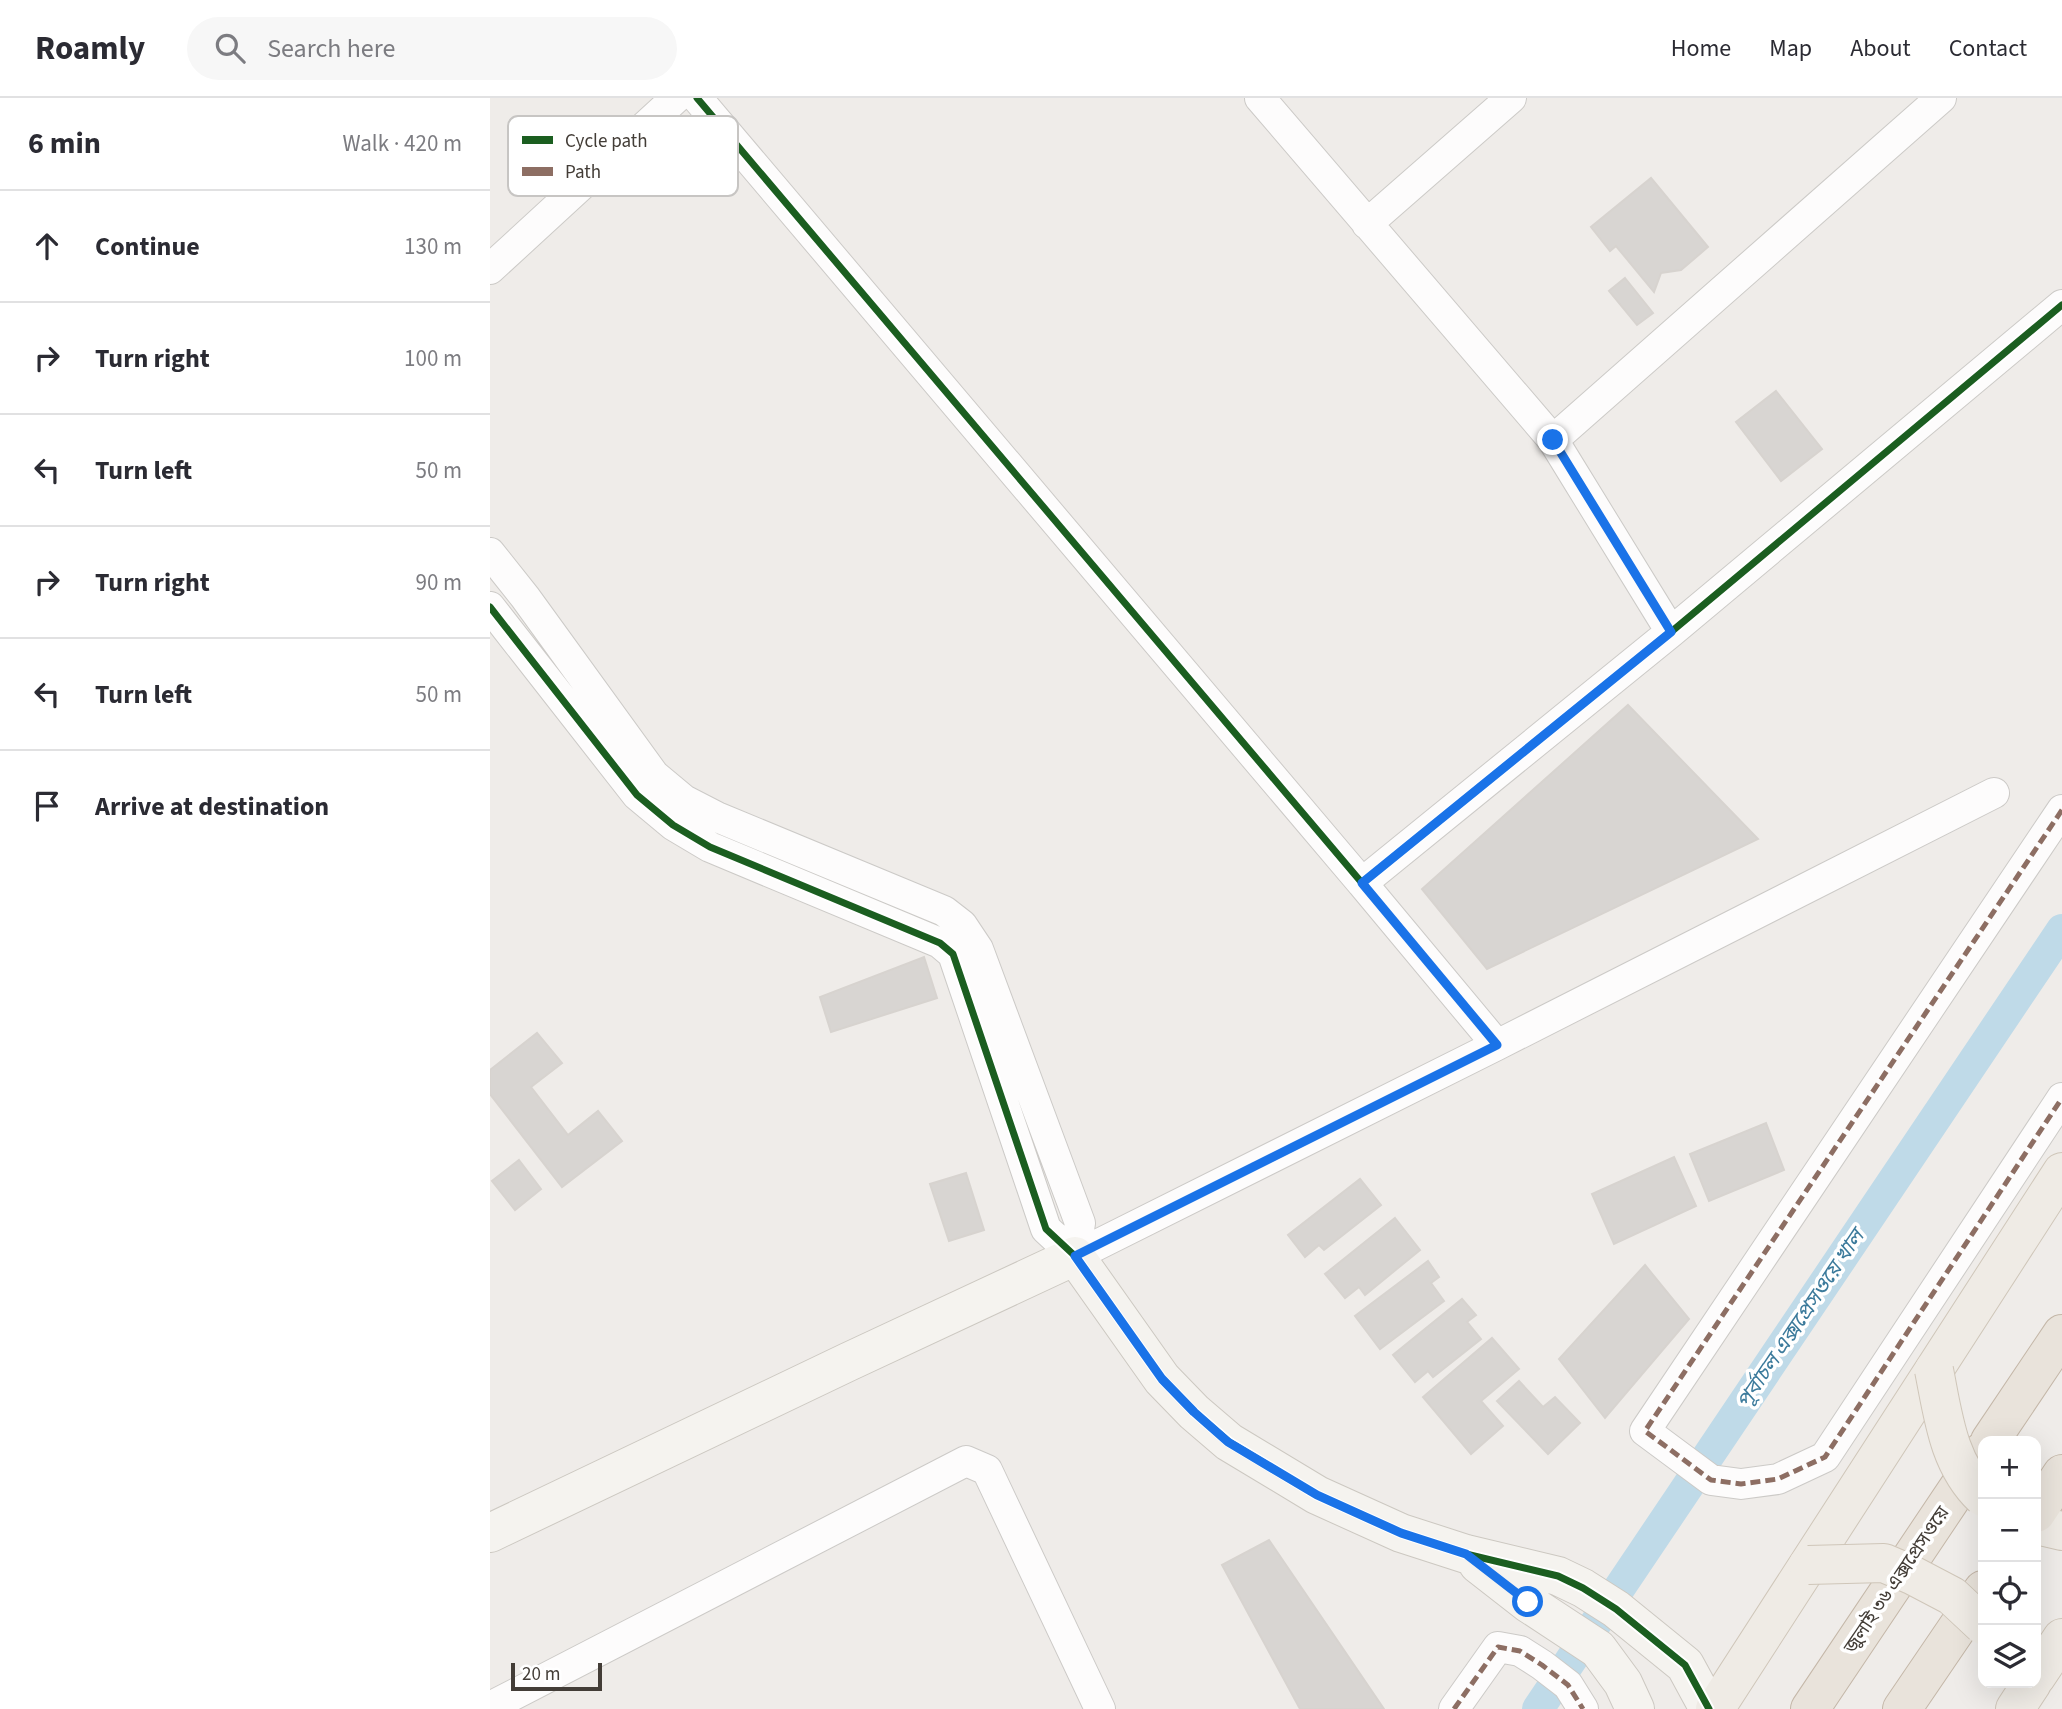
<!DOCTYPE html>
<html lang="en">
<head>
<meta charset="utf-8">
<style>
  body { margin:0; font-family:"Source Sans 3","Noto Sans Bengali",sans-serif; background:#f7f7f7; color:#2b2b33 }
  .controls { position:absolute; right:21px; bottom:21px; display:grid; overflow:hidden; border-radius:14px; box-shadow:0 7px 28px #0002 }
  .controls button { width:63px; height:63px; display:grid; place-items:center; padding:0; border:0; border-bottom:2px solid #e1e1e2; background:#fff; color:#2b2b33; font:35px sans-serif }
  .scale { position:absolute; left:21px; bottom:18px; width:91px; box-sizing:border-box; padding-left:7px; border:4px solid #433d37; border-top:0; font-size:19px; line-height:24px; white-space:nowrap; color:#433d37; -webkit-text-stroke:5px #fff; paint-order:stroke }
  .stop { position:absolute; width:21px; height:21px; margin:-16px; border:5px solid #1a73e8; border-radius:50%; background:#fff }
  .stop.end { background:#1a73e8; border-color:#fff; box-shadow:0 2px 7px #0008 }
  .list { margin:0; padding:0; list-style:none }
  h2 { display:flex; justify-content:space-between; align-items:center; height:91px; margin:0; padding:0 28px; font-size:30px }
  h2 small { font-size:23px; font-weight:400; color:#7c7c81 }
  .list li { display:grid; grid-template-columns:46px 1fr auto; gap:21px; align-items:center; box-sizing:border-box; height:112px; padding:0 28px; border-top:2px solid #e1e1e2 }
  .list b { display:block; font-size:26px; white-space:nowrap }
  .list em { font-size:23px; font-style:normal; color:#7c7c81 }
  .icon { flex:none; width:38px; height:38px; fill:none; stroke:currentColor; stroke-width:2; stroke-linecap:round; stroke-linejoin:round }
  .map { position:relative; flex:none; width:1572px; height:1611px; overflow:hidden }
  header { display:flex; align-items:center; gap:42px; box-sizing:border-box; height:98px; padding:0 35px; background:#fff; border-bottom:2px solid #e1e1e2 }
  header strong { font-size:33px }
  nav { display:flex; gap:38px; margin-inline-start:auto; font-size:24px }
  .search { width:490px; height:63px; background:#f7f7f7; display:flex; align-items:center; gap:18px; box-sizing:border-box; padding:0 24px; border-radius:38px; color:#7c7c81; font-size:26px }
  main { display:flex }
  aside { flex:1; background:#fff }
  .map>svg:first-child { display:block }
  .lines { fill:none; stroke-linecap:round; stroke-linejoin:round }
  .canal { stroke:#bfdae8; stroke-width:32 }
  .building { fill:#d8d5d2; stroke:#d7d3cf; stroke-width:2 }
  .street-casing { stroke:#cccac7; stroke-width:32 }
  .secondary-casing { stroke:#ccc8c1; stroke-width:40 }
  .primary-casing { stroke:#cfc6b9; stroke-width:40 }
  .highway-casing { stroke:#c4b7a8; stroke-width:40 }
  .street { stroke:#fdfcfc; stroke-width:30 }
  .secondary { stroke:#f5f3ef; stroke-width:38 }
  .primary { stroke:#efebe5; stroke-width:38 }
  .highway { stroke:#e9e3db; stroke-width:38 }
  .primary-bridge-casing { stroke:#cfc6b9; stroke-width:40; stroke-linecap:butt }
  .primary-bridge { stroke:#efebe5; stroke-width:38 }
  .quiet { stroke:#8d6e63; stroke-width:5; stroke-dasharray:10 5; stroke-linecap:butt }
  .cycleway-casing { stroke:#fff; stroke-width:11 }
  .cycleway { stroke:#1b5e20; stroke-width:7 }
  .route { stroke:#1a73e8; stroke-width:9 }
  .labels { text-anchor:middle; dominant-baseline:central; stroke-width:7; stroke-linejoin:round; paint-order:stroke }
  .street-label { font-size:19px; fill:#433d37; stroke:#fff }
  .water-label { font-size:21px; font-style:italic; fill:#3b7a9b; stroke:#fff }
  .key { fill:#fff; stroke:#c7c5c3; stroke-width:2 }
  .key-label { font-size:19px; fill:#433d37 }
</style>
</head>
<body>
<header>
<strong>Roamly</strong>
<div class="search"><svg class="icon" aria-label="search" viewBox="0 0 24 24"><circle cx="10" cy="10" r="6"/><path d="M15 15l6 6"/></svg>Search here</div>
<nav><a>Home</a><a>Map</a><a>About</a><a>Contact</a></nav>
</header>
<main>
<aside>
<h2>6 min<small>Walk · 420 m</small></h2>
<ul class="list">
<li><svg class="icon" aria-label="ahead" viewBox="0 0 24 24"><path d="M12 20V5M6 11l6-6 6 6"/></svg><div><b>Continue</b></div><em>130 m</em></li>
<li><svg class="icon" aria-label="right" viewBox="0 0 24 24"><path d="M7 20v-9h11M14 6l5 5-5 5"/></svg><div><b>Turn right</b></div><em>100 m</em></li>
<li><svg class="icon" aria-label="left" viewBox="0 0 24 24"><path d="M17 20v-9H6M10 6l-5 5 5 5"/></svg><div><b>Turn left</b></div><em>50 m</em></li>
<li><svg class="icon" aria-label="right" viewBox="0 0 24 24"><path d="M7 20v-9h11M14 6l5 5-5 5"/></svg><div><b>Turn right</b></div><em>90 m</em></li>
<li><svg class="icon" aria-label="left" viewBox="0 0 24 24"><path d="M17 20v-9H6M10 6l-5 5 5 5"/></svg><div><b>Turn left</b></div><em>50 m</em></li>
<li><svg class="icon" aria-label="arrive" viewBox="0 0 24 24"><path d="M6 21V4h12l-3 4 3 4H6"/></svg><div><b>Arrive at destination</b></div></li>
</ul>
</aside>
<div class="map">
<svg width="1572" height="1611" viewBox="0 0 1572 1611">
  <rect width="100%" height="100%" fill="#efece9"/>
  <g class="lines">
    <path class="canal" d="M1048,1611L1572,832"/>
  </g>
  <path class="building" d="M1161,80L1218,149L1191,172L1171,175L1164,194L1126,148L1120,153L1101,129Z
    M1135,180L1163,215L1147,227L1119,193Z
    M1286,293L1332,351L1291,383L1246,324Z
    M1138,607L1268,741L997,871L932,791Z
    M434,859L447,900L341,934L330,899Z
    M47,935L72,965L41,989L78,1037L108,1013L132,1043L72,1089L0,996V972Z
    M1276,1025L1294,1072L1219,1103L1200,1056Z
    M1184,1059L1206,1108L1124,1146L1102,1096Z
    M29,1062L51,1091L25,1112L2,1083Z
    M476,1075L494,1132L459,1143L440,1086Z
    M870,1081L891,1107L834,1152L829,1147L815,1159L798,1137Z
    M905,1120L930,1152L875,1197L869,1189L855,1200L835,1176Z
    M938,1163L949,1179L941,1185L954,1203L890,1251L865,1218Z
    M1155,1167L1199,1221L1115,1320L1069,1261Z
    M972,1201L986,1217L977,1224L991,1241L943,1279L938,1273L925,1284L903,1257Z
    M1002,1240L1029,1271L991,1303L1013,1328L981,1356L933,1299Z
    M1029,1283L1053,1309L1065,1299L1090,1325L1058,1356L1007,1303Z
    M779,1442L894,1611H810L732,1467Z"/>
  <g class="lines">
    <defs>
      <path id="street" d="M207,0L872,785L1181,534L1572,207
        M770,0L1063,342L1181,534
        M877,126L1021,0
        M0,171L186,0
        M1063,342L1451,0
        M0,455L35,499L164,677L194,702L227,719L454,813L472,827L488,851L590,1125L585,1158
        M0,509L147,697L183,727L220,749L450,845L463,856L556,1131L585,1158
        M1572,712L1155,1333L1221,1382L1251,1386L1288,1381L1335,1359L1572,1000
        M872,785L1007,947
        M585,1158L1007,947L1504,695
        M0,1609L476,1363L497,1372L610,1611
        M964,1611L1008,1549L1030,1553L1052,1567L1078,1587L1093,1611"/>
      <path id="secondary" d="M0,1435L358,1264L585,1158L672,1281L704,1314L739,1344L827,1397L911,1435L976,1456L1068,1478L1093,1490L1126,1511L1195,1567L1219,1611
        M988,1466L1038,1505L1108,1551L1133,1585L1145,1611"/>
      <path id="primary" d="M1546,1427L1572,1433
        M1546,1579L1572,1540
        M1225,1611L1572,1074
        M1525,1611L1542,1585"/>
      <path id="highway" d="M1500,1343L1572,1236
        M1546,1415L1572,1376
        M1320,1611L1493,1353
        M1412,1611L1493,1492"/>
    </defs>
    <use href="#street" class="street-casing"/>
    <use href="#secondary" class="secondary-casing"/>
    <use href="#primary" class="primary-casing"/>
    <use href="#highway" class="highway-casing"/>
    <use href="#street" class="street"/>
    <use href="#secondary" class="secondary"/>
    <use href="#primary" class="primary"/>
    <use href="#highway" class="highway"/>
    <defs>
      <path id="primary-bridge" d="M1444,1272C1453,1317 1458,1366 1493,1399
        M1318,1467L1394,1465L1422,1477L1462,1498L1493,1527"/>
    </defs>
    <use href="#primary-bridge" class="primary-bridge-casing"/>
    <use href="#primary-bridge" class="primary-bridge"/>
    <path class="quiet" d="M1572,712L1155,1333L1221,1382L1251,1386L1288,1381L1335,1359L1572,1000
      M964,1611L1008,1549L1030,1553L1052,1567L1078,1587L1093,1611"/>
    <defs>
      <path id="cycleway" d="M207,0L872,785L1181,534L1572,207
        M0,509L147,697L183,727L220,749L450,845L463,856L556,1131L585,1158L672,1281L704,1314L739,1344L827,1397L911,1435L976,1456L1068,1478L1093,1490L1126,1511L1195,1567L1219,1611"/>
    </defs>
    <use href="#cycleway" class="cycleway-casing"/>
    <use href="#cycleway" class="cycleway"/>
  </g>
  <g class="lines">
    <path class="route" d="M1038,1504L976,1456L911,1435L827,1397L738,1344L704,1314L672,1281L585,1158L1007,947L872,785L1181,534L1063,342"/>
  </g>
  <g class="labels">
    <g class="street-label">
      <text transform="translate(1407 1482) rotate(-56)">জুলাই ৩৬ এক্সপ্রেসওয়ে</text>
    </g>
    <g class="water-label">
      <text transform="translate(1310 1221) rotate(-56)">পূর্বাচল এক্সপ্রেসওয়ে খাল</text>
    </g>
  </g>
  <rect x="18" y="18" width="230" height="80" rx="10" class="key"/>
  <rect x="32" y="38" width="31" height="8" fill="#1b5e20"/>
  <rect x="32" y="69" width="31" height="9" fill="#8d6e63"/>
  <g class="key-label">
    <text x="75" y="49">Cycle path</text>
    <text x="75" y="80">Path</text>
  </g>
</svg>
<div class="controls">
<button>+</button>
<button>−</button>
<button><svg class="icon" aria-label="locate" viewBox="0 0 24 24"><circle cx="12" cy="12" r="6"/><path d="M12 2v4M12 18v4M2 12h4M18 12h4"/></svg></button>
<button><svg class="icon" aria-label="layers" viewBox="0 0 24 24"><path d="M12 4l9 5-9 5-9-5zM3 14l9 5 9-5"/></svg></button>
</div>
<div class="scale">20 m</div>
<div class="stop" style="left:1038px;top:1504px"></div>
<div class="stop end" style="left:1063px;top:342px"></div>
</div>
</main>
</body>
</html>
